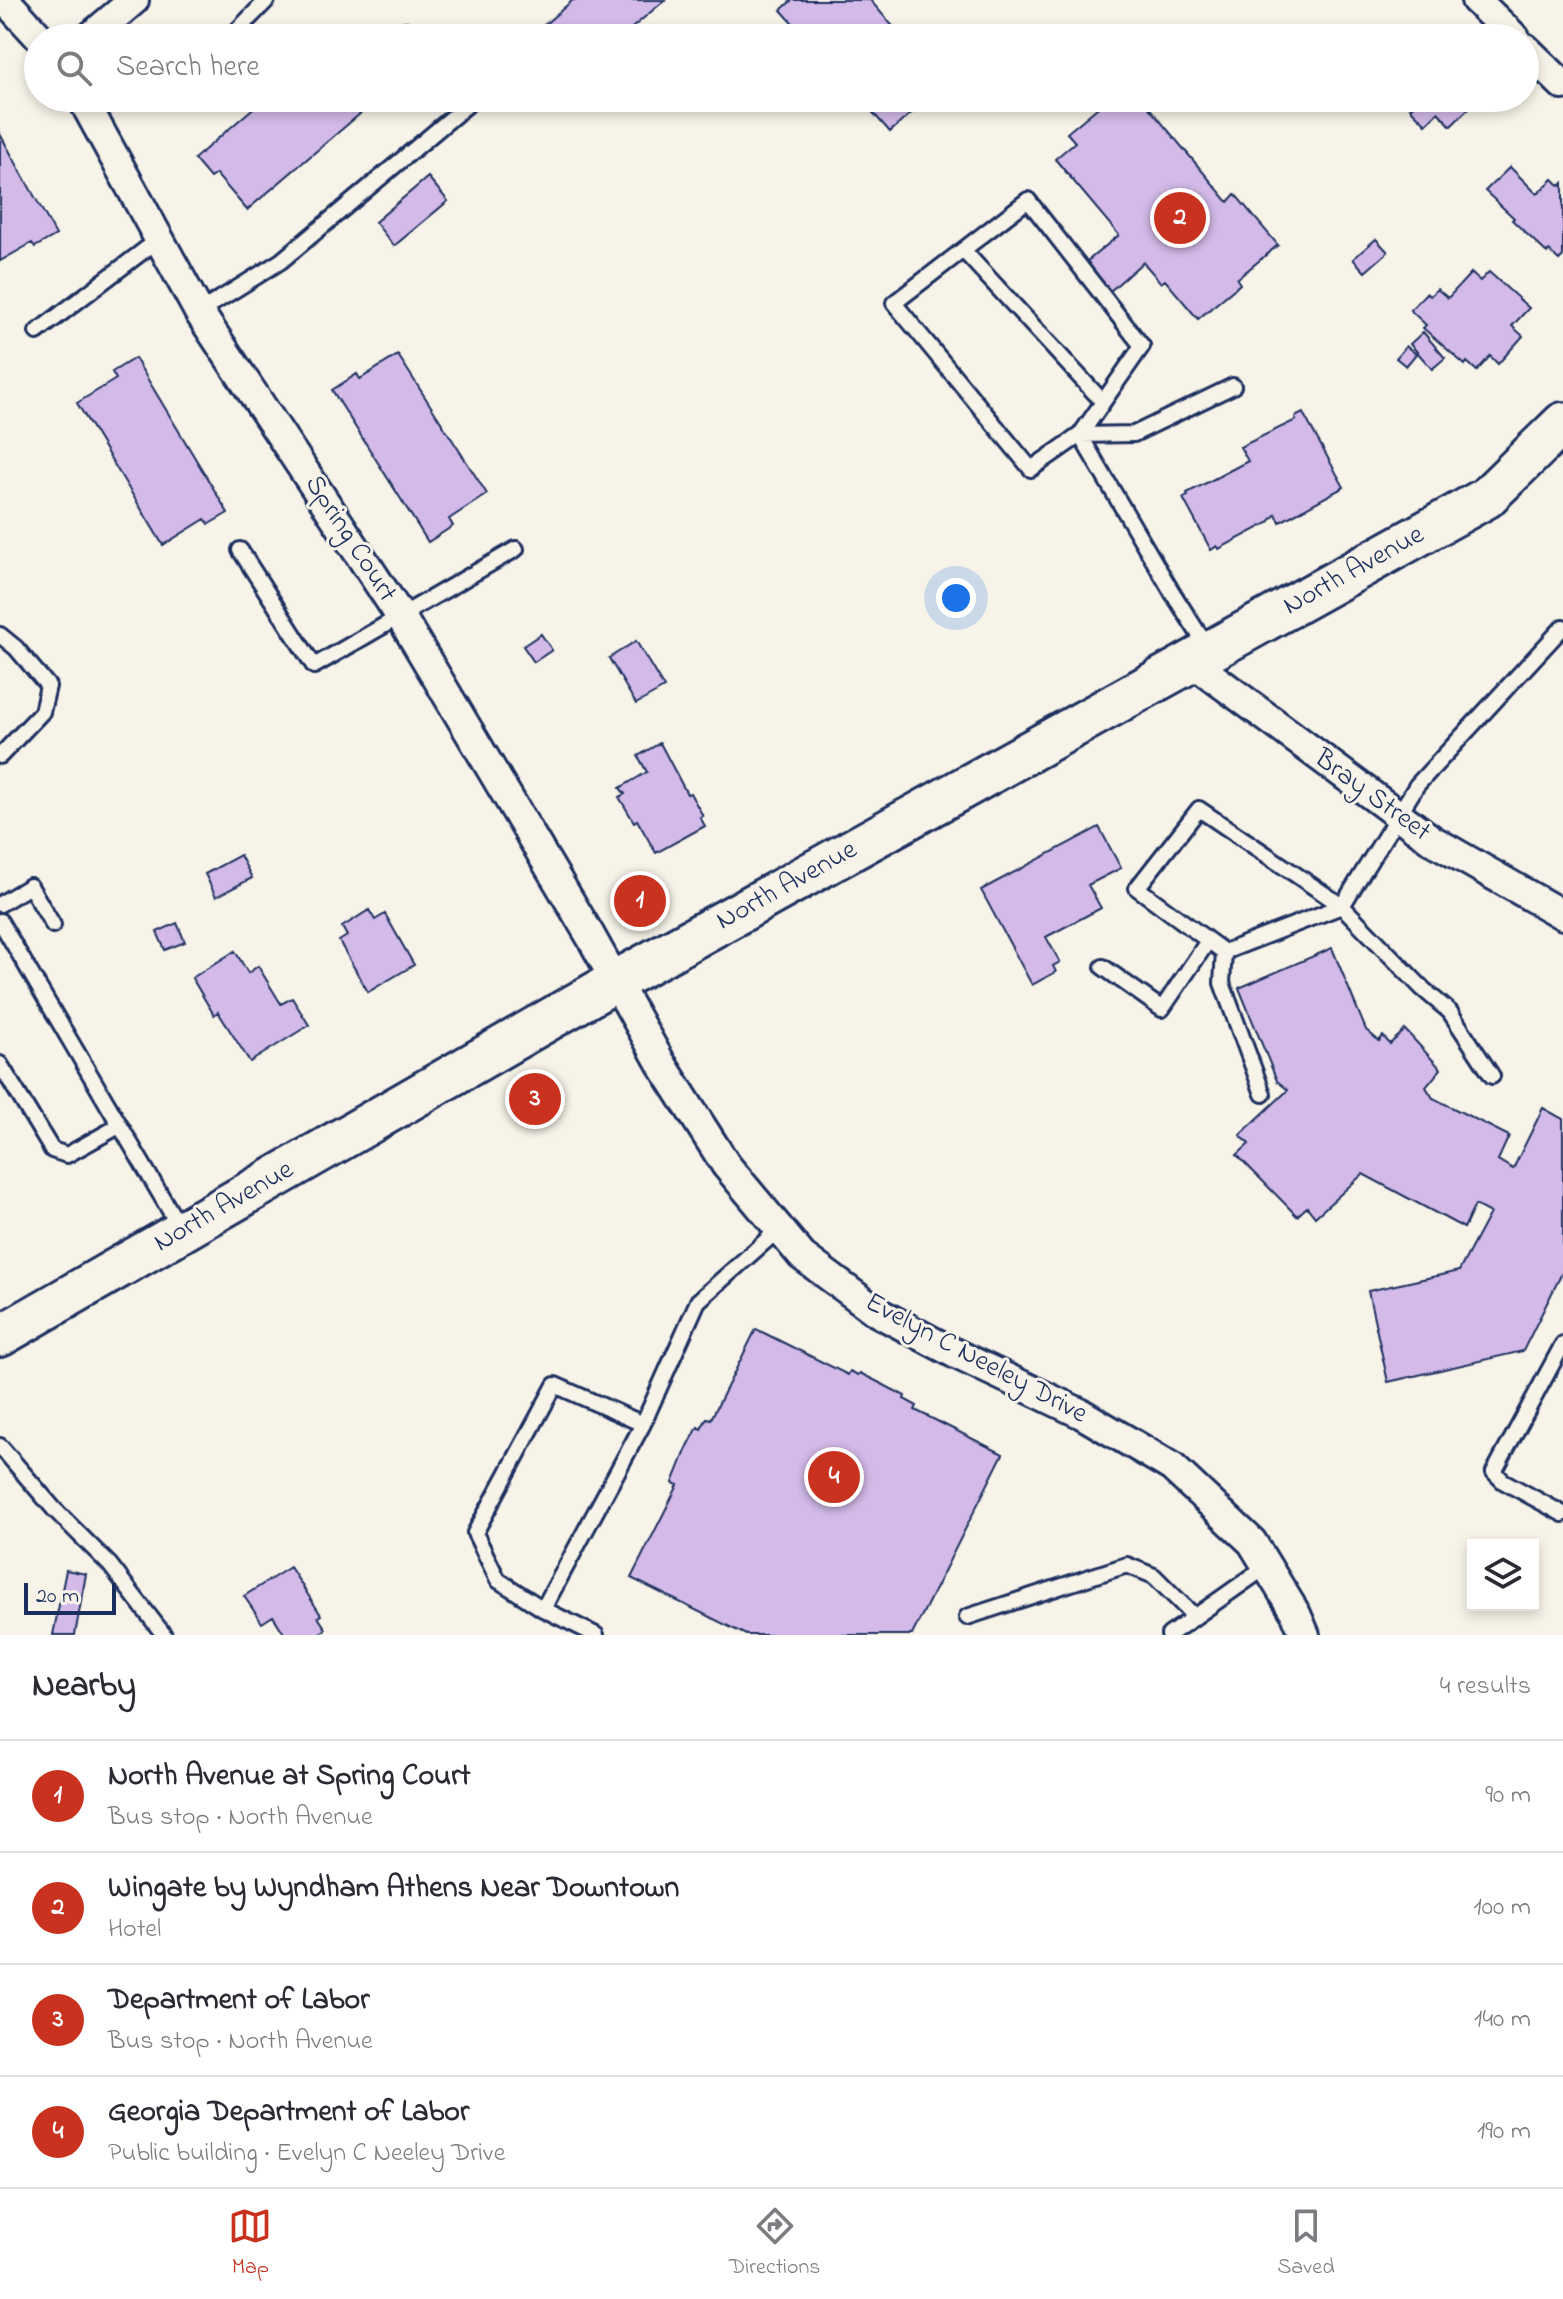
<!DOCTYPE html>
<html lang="en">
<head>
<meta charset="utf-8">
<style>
  body { margin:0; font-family:"Indie Flower",sans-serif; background:#f2f2f3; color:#2b2b33 }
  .controls { position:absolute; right:24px; bottom:24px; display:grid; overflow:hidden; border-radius:0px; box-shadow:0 4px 12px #0003 }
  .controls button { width:72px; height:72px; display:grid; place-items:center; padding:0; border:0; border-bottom:2px solid #e1e1e2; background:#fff; color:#2b2b33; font:40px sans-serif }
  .scale { position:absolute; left:24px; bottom:20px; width:92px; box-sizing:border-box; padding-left:8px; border:4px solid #1b2f5e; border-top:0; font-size:22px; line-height:28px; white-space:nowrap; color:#1b2f5e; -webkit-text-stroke:6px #f7f3e8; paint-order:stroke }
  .you { position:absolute; left:956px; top:598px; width:28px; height:28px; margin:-20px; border:6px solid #fff; border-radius:50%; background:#1a73e8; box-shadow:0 0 0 12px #1a73e833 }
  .badge { display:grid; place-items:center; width:52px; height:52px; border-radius:50%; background:#c8321e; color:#fff; font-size:26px; font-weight:700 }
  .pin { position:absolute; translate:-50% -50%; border:4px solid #fff; box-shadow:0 2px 8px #0006 }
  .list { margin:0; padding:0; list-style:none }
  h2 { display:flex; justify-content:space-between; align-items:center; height:104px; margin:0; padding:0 32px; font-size:34px }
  h2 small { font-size:26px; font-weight:400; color:#7c7c81 }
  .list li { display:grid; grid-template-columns:52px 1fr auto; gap:24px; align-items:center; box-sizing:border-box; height:112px; padding:0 32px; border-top:2px solid #e1e1e2 }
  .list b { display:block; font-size:30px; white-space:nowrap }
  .list p { margin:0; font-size:26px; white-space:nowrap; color:#7c7c81 }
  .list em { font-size:26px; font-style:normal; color:#7c7c81 }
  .icon { flex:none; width:44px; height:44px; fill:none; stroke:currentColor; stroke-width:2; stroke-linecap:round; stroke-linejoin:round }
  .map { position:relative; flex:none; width:1563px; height:1635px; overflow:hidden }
  .search { position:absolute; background:#fff; box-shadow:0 4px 12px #0003; left:24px; right:24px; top:24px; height:88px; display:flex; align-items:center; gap:20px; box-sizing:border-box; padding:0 28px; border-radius:44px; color:#7c7c81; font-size:30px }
  .sheet { height:552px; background:#fff }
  nav { display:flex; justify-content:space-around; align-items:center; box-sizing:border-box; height:112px; border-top:2px solid #e1e1e2; background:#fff; font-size:22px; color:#7c7c81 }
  nav a { display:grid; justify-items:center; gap:4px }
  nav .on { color:#c8321e }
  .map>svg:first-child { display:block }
  .building { fill:#d3bae9; stroke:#1b2f5e; stroke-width:2 }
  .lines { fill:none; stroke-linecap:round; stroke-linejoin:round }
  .lane-casing { stroke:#1b2f5e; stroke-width:20 }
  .street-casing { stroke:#1b2f5e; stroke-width:34 }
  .secondary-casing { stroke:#1b2f5e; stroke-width:46 }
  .lane { stroke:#f7f3e8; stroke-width:14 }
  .street { stroke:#f7f3e8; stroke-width:28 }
  .secondary { stroke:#f7f3e8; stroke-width:40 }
  .labels { text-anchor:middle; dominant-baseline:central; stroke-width:6; stroke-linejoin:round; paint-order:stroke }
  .street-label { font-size:28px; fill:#1b2f5e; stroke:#f7f3e8 }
</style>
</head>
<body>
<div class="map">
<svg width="1563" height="1635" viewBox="0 0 1563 1635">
  <rect width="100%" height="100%" fill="#f7f3e8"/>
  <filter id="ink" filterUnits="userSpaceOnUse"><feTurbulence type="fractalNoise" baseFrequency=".0125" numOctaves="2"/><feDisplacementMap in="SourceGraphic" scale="16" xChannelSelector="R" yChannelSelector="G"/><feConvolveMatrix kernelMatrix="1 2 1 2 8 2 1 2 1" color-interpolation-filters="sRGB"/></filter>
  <g filter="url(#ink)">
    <path class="building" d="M573,0H665L620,38H529Z
      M792,0H870L903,38H806L781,10Z
      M265,98H370L374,102L247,210L216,174L210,178L194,159Z
      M860,98H943L930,109L924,102L890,132Z
      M1109,98H1130L1132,101L1141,98L1228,202L1235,194L1278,245L1237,279L1240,284L1198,319L1165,280L1161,283L1143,262L1109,292L1085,263L1119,235L1055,159L1075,142L1067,133Z
      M1421,98H1479L1451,126L1438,112L1426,124L1410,108Z
      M0,134L56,235L35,247L32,243L0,261Z
      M1510,167L1537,194L1553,179L1560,186L1563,183V256L1559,260L1549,251L1547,253L1512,220L1514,218L1485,191Z
      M428,177L448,201L394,246L375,222Z
      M1376,239L1388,252L1365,272L1353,259Z
      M1489,272L1529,308L1512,326L1523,336L1498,364L1490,356L1477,371L1467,362L1465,365L1423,328L1426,325L1410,310L1426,293L1430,296L1437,289L1448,298L1471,273L1480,281Z
      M1423,332L1445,358L1432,369L1410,344Z
      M1406,346L1416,354L1406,366L1396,358Z
      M398,355L487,494L449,519L453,526L428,542L332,390L357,374L360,379Z
      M135,358L228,513L209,524L205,519L163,545L77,403L116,379L112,372Z
      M1303,413L1344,487L1280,522L1276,514L1268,523L1219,549L1217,546L1211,550L1183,498L1188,496L1187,493L1248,461L1240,447L1296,420L1295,417Z
      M541,634L552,650L534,662L523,646Z
      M636,641L664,688L636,704L609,658Z
      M660,743L687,794L690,793L703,816L700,817L705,826L656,853L637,820L634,822L619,797L625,794L620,788L647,772L638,756Z
      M1099,827L1121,868L1088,885L1101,908L1046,937L1060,962L1053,966L1056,972L1032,985L981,890Z
      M240,855L252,878L216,897L205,874Z
      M369,910L375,920L385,914L414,965L368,992L339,941L347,936L342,927Z
      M177,923L185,942L165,950L157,932Z
      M1332,948L1366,1030L1379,1041L1383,1036L1390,1044L1405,1030L1408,1033L1441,1069L1426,1087L1433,1098L1509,1136L1498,1160L1513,1169L1543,1108L1563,1119V1271L1523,1351L1388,1382L1368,1291L1459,1271L1490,1213L1475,1205L1464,1228L1363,1174L1315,1217L1307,1207L1297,1216L1237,1155L1249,1144L1240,1135L1288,1090L1277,1081L1239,988Z
      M235,951L248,973L258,966L281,1004L292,998L309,1025L250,1062L218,1012L214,1015L192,978Z
      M756,1329L848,1375L850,1371L858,1375L860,1373L880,1383L905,1396L904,1399L917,1406L915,1410L1003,1454L912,1635H746L631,1578L678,1485L673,1483L687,1448L698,1427L701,1429L707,1418L711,1419Z
      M290,1567L321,1615L318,1617L326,1629L317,1635H285L273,1616L262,1623L244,1596Z
      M66,1570L86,1574L75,1635H53Z"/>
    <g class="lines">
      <defs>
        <path id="lane" d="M406,30L413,38
          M230,38L267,0
          M963,250L1103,402
          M199,312L281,261L467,105L462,98
          M37,332L159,239
          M1080,435L1142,346L1028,200L894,303L1031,469L1080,435L1134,434L1233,386
          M1080,435L1172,592L1209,650
          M240,550L314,666L516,549
          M0,635L16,648L48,686L42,712L0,756
          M1199,809L1342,906L1224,952L1137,888Z
          M0,904L30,886L53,925
          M0,921L180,1228
          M1224,952L1222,983L1263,1094
          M1103,967L1162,1009L1208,941
          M0,1064L52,1150L67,1155L119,1126
          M1492,1076L1450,1012L1423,989L1342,906L1417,785L1563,627
          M1563,1344L1494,1472L1503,1481L1563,1514
          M0,1446L54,1509L110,1565L164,1635
          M543,1609L643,1424L698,1301L778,1230
          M967,1617L1127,1565L1154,1576L1195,1617
          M596,1635L543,1609L498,1580L475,1533L555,1385L643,1424
          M1169,1635L1267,1566"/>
        <path id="street" d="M5,0L40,38
          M1476,0L1515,38
          M89,38L134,0
          M1525,48L1563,85
          M82,98L199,312L401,617L591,937L661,1063L726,1165L802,1256L877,1312L954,1353L1082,1414L1172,1467L1252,1542L1296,1614L1305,1635
          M1191,661L1432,840L1563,915"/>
        <path id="secondary" d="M0,1336L616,981L1486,498L1563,423"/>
      </defs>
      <use href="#lane" class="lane-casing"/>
      <use href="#street" class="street-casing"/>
      <use href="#secondary" class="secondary-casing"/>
      <use href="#lane" class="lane"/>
      <use href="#street" class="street"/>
      <use href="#secondary" class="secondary"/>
    </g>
  </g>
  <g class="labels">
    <g class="street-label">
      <text transform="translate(350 539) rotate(57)">Spring Court</text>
      <text transform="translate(1354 571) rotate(-29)">North Avenue</text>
      <text transform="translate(1372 796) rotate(36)">Bray Street</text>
      <text transform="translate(787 886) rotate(-29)">North Avenue</text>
      <text transform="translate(224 1207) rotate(-30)">North Avenue</text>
      <text transform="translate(976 1359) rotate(28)">Evelyn C Neeley Drive</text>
    </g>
  </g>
</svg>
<div class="controls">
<button><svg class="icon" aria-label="layers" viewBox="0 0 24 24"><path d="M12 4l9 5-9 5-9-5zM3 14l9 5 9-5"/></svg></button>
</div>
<div class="scale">20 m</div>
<div class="you"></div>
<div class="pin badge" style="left:640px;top:901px">1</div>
<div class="pin badge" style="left:1180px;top:218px">2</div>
<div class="pin badge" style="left:535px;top:1099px">3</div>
<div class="pin badge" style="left:834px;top:1477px">4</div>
<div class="search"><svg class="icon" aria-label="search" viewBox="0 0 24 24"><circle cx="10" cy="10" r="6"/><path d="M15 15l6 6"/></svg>Search here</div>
</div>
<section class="sheet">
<h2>Nearby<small>4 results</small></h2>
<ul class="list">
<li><span class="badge">1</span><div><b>North Avenue at Spring Court</b><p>Bus stop · North Avenue</p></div><em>90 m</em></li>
<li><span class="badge">2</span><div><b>Wingate by Wyndham Athens Near Downtown</b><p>Hotel</p></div><em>100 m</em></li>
<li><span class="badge">3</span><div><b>Department of Labor</b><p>Bus stop · North Avenue</p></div><em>140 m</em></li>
<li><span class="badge">4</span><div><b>Georgia Department of Labor</b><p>Public building · Evelyn C Neeley Drive</p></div><em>190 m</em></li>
</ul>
</section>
<nav>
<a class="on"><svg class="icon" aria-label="map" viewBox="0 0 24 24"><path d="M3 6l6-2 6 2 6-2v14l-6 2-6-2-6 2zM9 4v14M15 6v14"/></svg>Map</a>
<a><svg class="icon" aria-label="directions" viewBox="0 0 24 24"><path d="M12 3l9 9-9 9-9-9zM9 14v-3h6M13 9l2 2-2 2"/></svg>Directions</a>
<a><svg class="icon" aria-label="saved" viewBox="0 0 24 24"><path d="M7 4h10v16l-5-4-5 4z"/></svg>Saved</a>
</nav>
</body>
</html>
